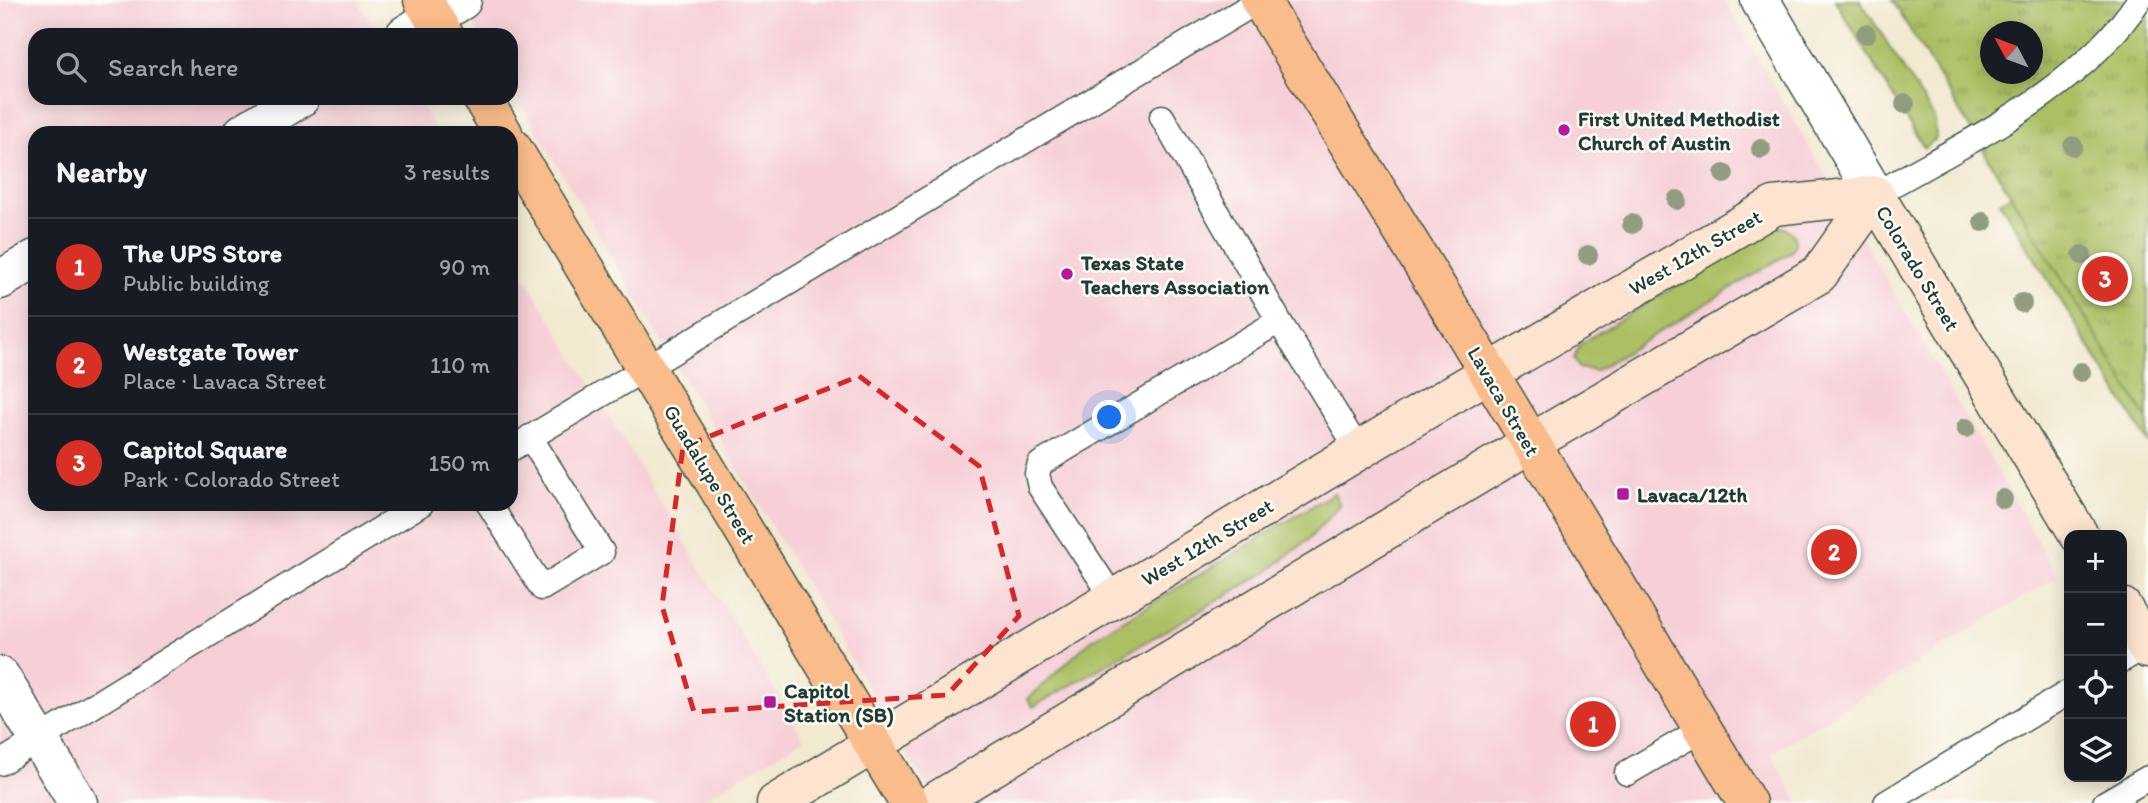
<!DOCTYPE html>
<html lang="en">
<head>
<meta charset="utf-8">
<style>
  body { margin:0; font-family:Itim,sans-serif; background:#242831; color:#f1f3f6 }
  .controls { position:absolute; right:21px; bottom:21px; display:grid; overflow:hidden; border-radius:14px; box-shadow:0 4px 18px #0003 }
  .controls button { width:63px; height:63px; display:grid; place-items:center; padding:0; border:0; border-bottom:2px solid #363941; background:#171b24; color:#f1f3f6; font:35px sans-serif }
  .compass { position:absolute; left:1980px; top:21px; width:63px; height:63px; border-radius:50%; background:#171b24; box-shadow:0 4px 18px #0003; rotate:311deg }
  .you { position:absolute; left:1110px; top:418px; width:24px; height:24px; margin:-18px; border:5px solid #fff; border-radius:50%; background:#1a73e8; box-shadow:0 0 0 10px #1a73e833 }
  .badge { display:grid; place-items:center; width:46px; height:46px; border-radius:50%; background:#d93025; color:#fff; font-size:23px; font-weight:700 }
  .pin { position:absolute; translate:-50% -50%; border:4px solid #fff; box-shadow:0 2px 7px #0006 }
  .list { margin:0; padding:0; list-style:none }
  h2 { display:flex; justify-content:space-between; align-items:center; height:91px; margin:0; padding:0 28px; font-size:30px }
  h2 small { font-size:23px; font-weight:400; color:#9ea1a6 }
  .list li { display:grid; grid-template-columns:46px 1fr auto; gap:21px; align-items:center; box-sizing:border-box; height:98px; padding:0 28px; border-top:2px solid #363941 }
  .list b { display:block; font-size:26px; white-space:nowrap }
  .list p { margin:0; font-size:23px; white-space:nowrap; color:#9ea1a6 }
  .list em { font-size:23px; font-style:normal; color:#9ea1a6 }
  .icon { flex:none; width:38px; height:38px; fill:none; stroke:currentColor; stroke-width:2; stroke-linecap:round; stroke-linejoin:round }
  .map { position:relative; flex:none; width:2148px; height:803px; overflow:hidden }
  .search { position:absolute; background:#171b24; box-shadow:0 4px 18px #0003; left:28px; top:28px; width:490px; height:77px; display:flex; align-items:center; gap:18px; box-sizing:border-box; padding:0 24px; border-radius:21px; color:#9ea1a6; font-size:26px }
  .panel { position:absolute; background:#171b24; box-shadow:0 4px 18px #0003; left:28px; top:126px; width:490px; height:385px; border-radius:21px }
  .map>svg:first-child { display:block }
  .built { fill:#f6cfd7 }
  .green { fill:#acbf63; stroke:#667e4c; stroke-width:2 }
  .park { fill:url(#park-tufts); stroke:#667e4c; stroke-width:2; fill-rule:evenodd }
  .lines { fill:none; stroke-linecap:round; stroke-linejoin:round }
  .lane-casing { stroke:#3f574c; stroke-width:27 }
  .street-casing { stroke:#3f574c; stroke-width:41 }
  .secondary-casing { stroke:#3f574c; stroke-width:41 }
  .primary-casing { stroke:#3f574c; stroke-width:41 }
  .lane { stroke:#fff; stroke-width:24 }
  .street { stroke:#fff; stroke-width:38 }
  .secondary { stroke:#fde4d0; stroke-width:38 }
  .primary { stroke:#f9bc8a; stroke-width:38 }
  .tree { fill:#919d81 }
  .marked { fill:none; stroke:#d62828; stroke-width:5; stroke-dasharray:14 9; stroke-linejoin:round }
  .poi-dot { fill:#b5179e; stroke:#fdfcf7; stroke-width:2.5 }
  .labels { text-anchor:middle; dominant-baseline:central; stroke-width:5; stroke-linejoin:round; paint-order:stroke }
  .poi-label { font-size:21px; font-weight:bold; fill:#1f3d34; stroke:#fdfcf7; text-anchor:start }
  .street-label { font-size:21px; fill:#1f3d34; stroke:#fdfcf7 }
</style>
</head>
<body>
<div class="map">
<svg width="2148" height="803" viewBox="0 0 2148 803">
  <defs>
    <pattern id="park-tufts" width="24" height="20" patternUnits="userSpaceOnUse" patternTransform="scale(1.75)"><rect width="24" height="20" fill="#acbf63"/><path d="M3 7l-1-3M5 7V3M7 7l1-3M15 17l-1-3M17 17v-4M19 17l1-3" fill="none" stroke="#8b9c52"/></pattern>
  </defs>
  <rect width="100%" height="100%" fill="#fdfcf7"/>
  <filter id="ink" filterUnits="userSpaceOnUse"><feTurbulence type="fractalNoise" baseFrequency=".0143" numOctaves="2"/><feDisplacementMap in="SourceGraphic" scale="14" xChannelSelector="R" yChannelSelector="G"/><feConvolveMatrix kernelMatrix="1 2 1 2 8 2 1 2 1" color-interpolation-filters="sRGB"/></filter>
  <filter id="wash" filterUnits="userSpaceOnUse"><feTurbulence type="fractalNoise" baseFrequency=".00686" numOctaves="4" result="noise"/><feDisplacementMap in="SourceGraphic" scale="28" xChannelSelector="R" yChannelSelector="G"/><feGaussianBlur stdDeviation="1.57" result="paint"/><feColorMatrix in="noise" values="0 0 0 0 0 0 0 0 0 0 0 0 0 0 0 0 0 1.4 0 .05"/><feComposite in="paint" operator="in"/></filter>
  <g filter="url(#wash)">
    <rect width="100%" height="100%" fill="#f2e9d1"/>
    <path class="built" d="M0,0H357L379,35H35V98H417L438,133H35V504H511V254L804,739L696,803H0Z
      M459,0H1724L2058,576L1771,753L1799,803H936L511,87V35H480Z"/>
    <path class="green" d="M1835,0H1860L1935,119L1936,139L1924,148Z
      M2029,184L2148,218V442L2000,202Z
      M1775,226C1790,227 1801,238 1791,252L1595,371L1579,368L1574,359L1580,344Z
      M1334,493L1340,505L1309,539L1267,572L1033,707L1028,699L1090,641Z"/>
    <path class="park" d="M1892,0H2148V421ZM1990,32H2032V74H1990Z"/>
  </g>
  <g filter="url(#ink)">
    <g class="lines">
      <defs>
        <path id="lane" d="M1162,117L1279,321
          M1875,195C1967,141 2079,92 2139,0
          M511,449L1260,0
          M489,504L542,588L602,552L530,437
          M1114,599L1040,487L1037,474L1040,464L1279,321L1359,451
          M2122,660L2145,646
          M0,763L421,504
          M1627,773L1703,729
          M1886,803L2069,692
          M2105,803L2148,778"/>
        <path id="street" d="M1760,0L1875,195
          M405,35L462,0
          M243,133L300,98
          M0,280L35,259
          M0,676L78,803"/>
        <path id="secondary" d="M1875,195L2079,535
          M2122,607L2148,649
          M776,803L1424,411L1774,206L1875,195
          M933,803L1529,444L1819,274L1875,195"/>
        <path id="primary" d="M423,0L444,35
          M1260,0L1465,333L1747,803
          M482,98L503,133
          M511,146L909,803"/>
      </defs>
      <use href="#lane" class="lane-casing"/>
      <use href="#street" class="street-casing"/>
      <use href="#secondary" class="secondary-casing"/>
      <use href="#primary" class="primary-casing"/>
      <use href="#lane" class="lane"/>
      <use href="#street" class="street"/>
      <use href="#secondary" class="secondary"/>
      <use href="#primary" class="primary"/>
    </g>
    <g class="tree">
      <circle cx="1866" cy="34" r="10"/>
      <circle cx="1905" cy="104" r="10"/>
      <circle cx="2073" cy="146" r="10"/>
      <circle cx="1761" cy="149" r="10"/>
      <circle cx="1724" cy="174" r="10"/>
      <circle cx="1677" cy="200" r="10"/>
      <circle cx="1983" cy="222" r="10"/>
      <circle cx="1632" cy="224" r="10"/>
      <circle cx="1588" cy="255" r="10"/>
      <circle cx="2082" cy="255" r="10"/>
      <circle cx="2022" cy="303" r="10"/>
      <circle cx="2081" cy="372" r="10"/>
      <circle cx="1966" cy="428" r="10"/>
      <circle cx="2003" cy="499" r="10"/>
    </g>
  </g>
  <path class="marked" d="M859,376L979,466L1019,616L947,695L694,712L662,606L683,447Z"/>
  <g class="poi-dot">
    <circle cx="1564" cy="130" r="7"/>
    <circle cx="1067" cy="274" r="7"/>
    <rect x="1616" y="487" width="14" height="14" rx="3.5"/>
    <rect x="763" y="695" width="14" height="14" rx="3.5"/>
  </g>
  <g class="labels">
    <g class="poi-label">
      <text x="1578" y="118">First United Methodist<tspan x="1578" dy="24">Church of Austin</tspan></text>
      <text x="1081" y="262">Texas State<tspan x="1081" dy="24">Teachers Association</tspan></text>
      <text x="1637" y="494">Lavaca/12th</text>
      <text x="784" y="690">Capitol<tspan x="784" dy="24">Station (SB)</tspan></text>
    </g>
    <g class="street-label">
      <text transform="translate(1695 252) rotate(-30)">West 12th Street</text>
      <text transform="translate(1918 268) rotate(59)">Colorado Street</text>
      <text transform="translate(1504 401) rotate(60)">Lavaca Street</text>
      <text transform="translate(710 474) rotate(59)">Guadalupe Street</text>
      <text transform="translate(1207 542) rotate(-31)">West 12th Street</text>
    </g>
  </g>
</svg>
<div class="controls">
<button>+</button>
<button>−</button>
<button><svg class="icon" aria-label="locate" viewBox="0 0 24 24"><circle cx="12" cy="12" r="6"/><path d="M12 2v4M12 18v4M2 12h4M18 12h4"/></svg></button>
<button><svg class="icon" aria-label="layers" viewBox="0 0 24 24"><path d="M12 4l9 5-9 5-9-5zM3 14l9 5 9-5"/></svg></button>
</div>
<svg class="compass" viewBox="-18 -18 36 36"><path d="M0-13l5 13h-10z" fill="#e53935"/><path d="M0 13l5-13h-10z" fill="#9ea1a6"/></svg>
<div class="you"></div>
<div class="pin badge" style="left:1593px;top:724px">1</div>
<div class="pin badge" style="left:1834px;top:552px">2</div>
<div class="pin badge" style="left:2105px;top:279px">3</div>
<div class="search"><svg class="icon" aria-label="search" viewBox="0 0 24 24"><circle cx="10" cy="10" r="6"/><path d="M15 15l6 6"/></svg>Search here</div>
<section class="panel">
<h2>Nearby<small>3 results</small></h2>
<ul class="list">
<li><span class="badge">1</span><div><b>The UPS Store</b><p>Public building</p></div><em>90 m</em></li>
<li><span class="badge">2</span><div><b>Westgate Tower</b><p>Place · Lavaca Street</p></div><em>110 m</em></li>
<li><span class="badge">3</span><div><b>Capitol Square</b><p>Park · Colorado Street</p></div><em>150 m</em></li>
</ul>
</section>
</div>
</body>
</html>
